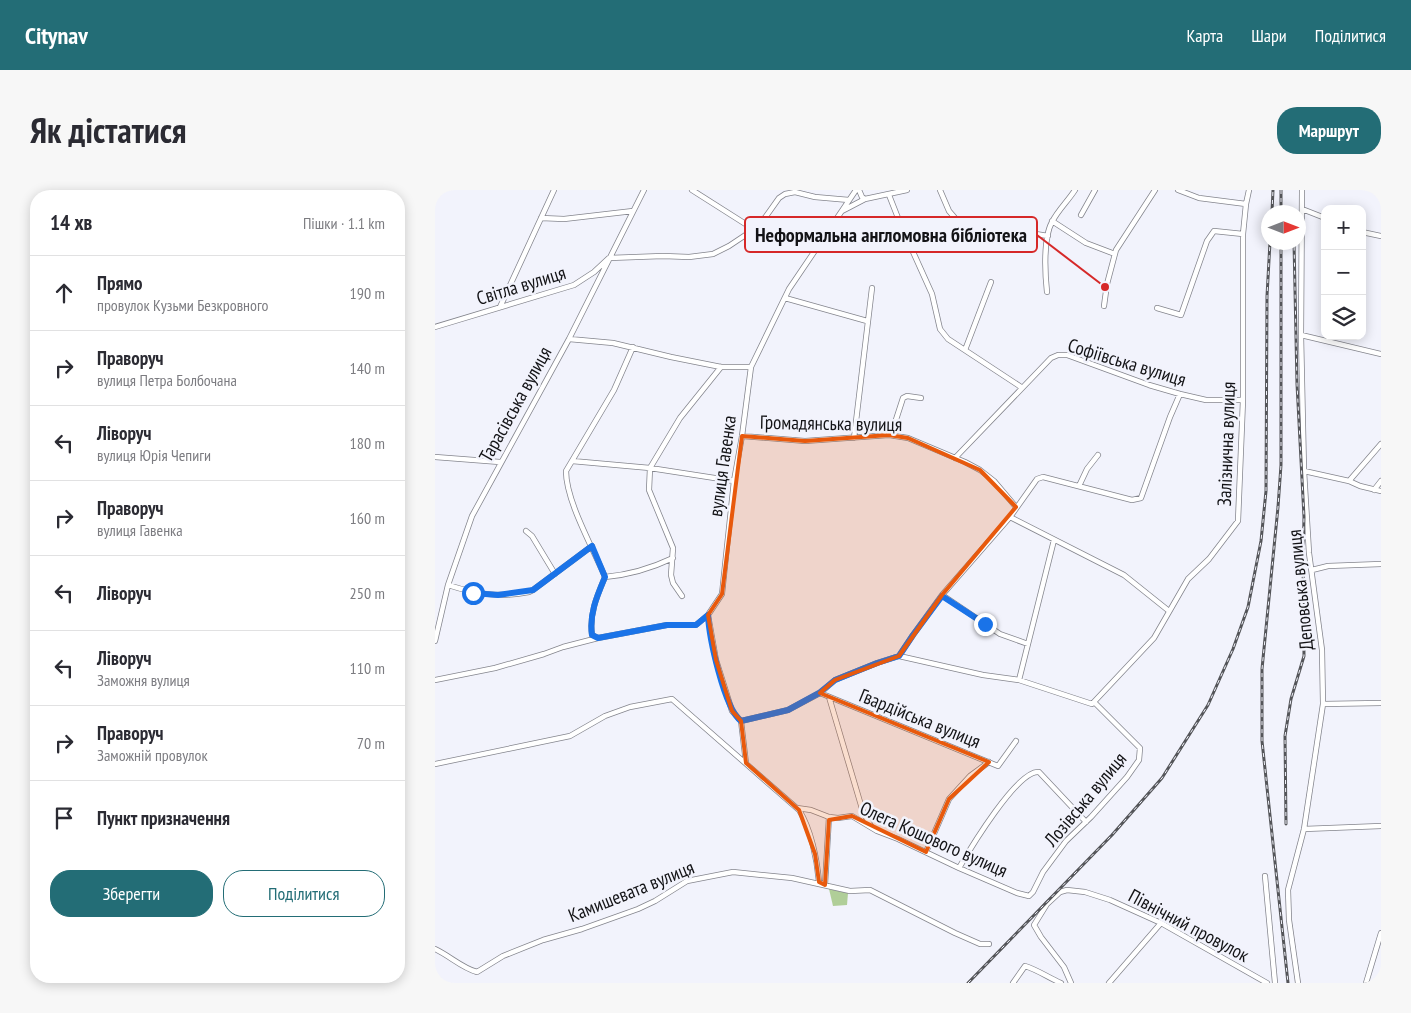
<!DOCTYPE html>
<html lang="uk">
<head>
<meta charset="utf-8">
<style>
  body { margin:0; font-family:"PT Sans Narrow",sans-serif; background:#f7f7f7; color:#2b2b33 }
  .controls { position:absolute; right:15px; top:15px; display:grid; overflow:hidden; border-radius:10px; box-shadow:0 2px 12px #0003 }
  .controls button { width:45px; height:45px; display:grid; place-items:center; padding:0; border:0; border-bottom:1px solid #e1e1e2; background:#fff; color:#2b2b33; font:25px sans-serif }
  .compass { position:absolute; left:826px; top:15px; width:45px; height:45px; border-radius:50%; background:#fff; box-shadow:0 2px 12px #0003; rotate:90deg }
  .stop { position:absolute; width:15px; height:15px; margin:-11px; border:4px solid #1a73e8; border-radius:50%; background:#fff }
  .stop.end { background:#1a73e8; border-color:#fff; box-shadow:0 1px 5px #0008 }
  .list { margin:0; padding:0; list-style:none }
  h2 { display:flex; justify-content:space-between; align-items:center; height:65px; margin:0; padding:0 20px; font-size:21px }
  h2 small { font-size:16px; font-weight:400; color:#7c7c81 }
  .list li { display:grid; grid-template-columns:32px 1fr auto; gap:15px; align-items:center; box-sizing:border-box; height:75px; padding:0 20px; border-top:1px solid #e1e1e2 }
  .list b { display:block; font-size:19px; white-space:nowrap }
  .list p { margin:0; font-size:16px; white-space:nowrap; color:#7c7c81 }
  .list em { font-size:16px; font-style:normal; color:#7c7c81 }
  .actions { display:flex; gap:10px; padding:15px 20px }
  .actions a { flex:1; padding:11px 0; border:1px solid #236d76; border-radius:20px; text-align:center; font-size:18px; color:#236d76 }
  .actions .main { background:#236d76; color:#fff }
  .icon { flex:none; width:28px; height:28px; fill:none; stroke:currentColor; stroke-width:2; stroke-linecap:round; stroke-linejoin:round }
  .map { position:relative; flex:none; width:946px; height:793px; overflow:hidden; border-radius:20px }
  header { display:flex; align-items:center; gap:30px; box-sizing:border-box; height:70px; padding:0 25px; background:#236d76; color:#fff }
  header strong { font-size:24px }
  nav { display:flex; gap:28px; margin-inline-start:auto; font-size:18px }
  .intro { display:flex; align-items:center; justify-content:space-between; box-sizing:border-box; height:120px; padding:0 30px }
  h1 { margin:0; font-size:35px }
  .button { padding:12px 22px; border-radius:20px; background:#236d76; color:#fff; font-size:18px; font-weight:700 }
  main { display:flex; gap:30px; padding:0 30px }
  aside { flex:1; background:#fff; border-radius:20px; box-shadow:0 2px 12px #0003 }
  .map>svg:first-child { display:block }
  .green { fill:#b0ce98 }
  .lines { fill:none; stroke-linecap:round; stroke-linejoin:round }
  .minor-casing { stroke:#84858d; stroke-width:6 }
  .minor { stroke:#fff; stroke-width:4.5 }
  .rail-casing { stroke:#545559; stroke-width:3 }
  .rail { stroke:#f2f3fc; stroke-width:1; stroke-dasharray:4; stroke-linecap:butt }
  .route { stroke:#1a73e8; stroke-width:6 }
  .marked { fill:#e8590c; fill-opacity:0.2; stroke:#e8590c; stroke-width:4; stroke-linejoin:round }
  .labels { text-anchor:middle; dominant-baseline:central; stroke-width:5; stroke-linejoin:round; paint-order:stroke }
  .street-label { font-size:19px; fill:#131316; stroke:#f2f3fc }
  .leader { fill:none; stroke:#d62828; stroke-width:2 }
  .callout-dot { fill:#d62828; stroke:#f2f3fc; stroke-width:2 }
  .callout { fill:#f2f3fc; stroke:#d62828; stroke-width:2 }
  .callout-label { font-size:20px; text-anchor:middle; font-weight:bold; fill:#131316 }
</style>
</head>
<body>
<header>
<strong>Citynav</strong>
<nav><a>Карта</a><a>Шари</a><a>Поділитися</a></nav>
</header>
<div class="intro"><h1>Як дістатися</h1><a class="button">Маршрут</a></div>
<main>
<aside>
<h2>14 хв<small>Пішки · 1.1 km</small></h2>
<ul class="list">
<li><svg class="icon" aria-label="ahead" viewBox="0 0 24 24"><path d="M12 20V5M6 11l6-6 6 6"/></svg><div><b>Прямо</b><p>провулок Кузьми Безкровного</p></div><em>190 m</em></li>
<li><svg class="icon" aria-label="right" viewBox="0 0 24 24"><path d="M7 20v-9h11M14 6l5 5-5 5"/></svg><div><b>Праворуч</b><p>вулиця Петра Болбочана</p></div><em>140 m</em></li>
<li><svg class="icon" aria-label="left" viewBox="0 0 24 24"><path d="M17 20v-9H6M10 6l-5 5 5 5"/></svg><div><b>Ліворуч</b><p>вулиця Юрія Чепиги</p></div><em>180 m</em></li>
<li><svg class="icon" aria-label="right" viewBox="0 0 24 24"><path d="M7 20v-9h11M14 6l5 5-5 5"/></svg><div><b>Праворуч</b><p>вулиця Гавенка</p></div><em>160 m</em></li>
<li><svg class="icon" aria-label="left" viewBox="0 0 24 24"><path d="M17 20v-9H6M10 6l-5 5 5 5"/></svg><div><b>Ліворуч</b></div><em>250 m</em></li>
<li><svg class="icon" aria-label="left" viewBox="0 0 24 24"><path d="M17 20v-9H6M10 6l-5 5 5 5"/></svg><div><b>Ліворуч</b><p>Заможня вулиця</p></div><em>110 m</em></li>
<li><svg class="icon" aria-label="right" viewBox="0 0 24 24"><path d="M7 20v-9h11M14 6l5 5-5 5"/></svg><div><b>Праворуч</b><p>Заможній провулок</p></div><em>70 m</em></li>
<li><svg class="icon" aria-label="arrive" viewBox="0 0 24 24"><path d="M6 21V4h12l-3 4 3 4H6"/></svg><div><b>Пункт призначення</b></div></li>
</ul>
<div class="actions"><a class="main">Зберегти</a><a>Поділитися</a></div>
</aside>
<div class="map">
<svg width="946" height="793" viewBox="0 0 946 793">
  <rect width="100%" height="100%" fill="#f2f3fc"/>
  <path class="green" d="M394,699L413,703L412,715L398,716Z"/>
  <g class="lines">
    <defs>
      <path id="minor" d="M257,0L320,40
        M424,0L427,7L430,9
        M505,0L514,21L526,35L558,37L613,46
        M743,0L764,8L811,14
        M454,5L465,33L497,104L505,139L513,149L586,197
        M867,19L890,28
        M407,21L430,9L472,0
        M646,25L660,0
        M106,28L129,29L198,21
        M617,31L651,53L680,64
        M927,42L946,46
        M612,102C610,84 608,48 617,32C623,20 633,11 640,0
        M350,108L432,131
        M669,116L672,94L681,60L720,0
        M65,117L119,0
        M722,118L746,125L772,51L779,41L808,44
        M0,137L139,95L159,82L174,68L228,66L254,67L278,64L294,56L324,36L344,8L350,4L360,2L380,7L414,10
        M866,145L946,164
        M134,149L178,153L236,167L286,177H316
        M530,160L556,92
        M456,245L468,208L472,206L486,208
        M307,246L370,251L454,245L473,248L530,272L545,280L559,291L581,317
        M419,248L437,98
        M0,267L65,272
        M520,268L616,168L623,165H632L714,195L745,204L771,210H808
        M137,271L215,278L299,291
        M869,281L914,291L925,296L946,301
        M914,291L946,254
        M644,296L652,279L663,265
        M939,300L946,291
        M575,327L689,385L734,421
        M91,341L97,346L120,384
        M877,380L893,376L946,374
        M170,387C192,385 217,378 238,368
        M13,395C41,404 65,408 94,402L98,400L157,356
        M507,405L565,444L593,454
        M247,406L238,393L236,385L238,358L214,300L215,278L245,228L286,177
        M163,448L157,445C154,424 162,406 170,387C158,358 131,311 131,281L179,200L198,157
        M0,451L13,395L37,326L134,149L209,0
        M464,466L548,485L584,490L657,514L719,448L753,389L774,369L803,331L808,210V44L811,14L814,0
        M464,466L478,445L507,405L575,327L602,289L608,287L697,310L706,308L735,227L745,204
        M0,490L60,478L109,464L128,457L163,448L232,435H261L273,425
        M584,490L619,350
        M385,503L563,576L581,551
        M394,507L428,622L436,636
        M888,514L946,513
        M306,531L353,520L385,503L400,490L442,473L464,466
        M311,573L306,531L297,521L281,470L273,425L287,404L299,291L307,246L316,177L354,99L421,0
        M0,574L135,546L170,526L195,517L237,509L364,620C376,639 382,669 384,692L386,693
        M362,618L376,620L394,627L403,628L417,626L442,641L463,649L524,678L582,703L594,706L598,702L608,682L631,651L656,627L692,587L704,570L705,558L659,512
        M869,639L946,636
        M491,662L514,609L535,586L554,572
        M524,678C535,659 583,579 604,582L651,632
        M830,686L840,793
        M390,695L394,627
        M0,759C15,766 27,778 42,782L68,766L108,750L147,739L203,719L220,711L252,691L298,682L357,688L415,701L435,700L520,743L545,754H554
        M578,793L590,776C603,780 614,788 626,793
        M636,793L629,777L606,747L599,735L612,714L625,702L632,700L650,702L675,710L726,733L832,793
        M674,793L726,733
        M863,793L854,730L853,700L869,639L888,514L887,460L874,363L869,281L866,145L867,0
        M931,793L946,743"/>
    </defs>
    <use href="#minor" class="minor-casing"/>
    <use href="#minor" class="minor"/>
    <defs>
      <path id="rail" d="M846,0V22
        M837,22L838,0
        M846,52V275L843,317L827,479V551L853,793
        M851,634L850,546L856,509L869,466L868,369L869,327L862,194L859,52
        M533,793L677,645L727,588L773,515L798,459L813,417L826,351L831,301L832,106L835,52"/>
    </defs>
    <use href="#rail" class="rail-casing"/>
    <use href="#rail" class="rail"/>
  </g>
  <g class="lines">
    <path class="route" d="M38,403L63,405L98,400L157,356L170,387C162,406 154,424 157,445L163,448L232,435H261L273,425C274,447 289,518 306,531L353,520L384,503L400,490L442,473L464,466L478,445L507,406L550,434"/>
  </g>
  <path class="marked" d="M454,245L473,248L545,280L581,317L507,405L464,466L400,490L385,503L554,572L514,609L491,662L417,626L394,630L390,695L384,692L380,664L364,620L311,573L306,531L297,521L281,470L273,425L287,404L307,246L370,251Z"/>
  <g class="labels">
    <g class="street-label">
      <text transform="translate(86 95) rotate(-17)">Світла вулиця</text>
      <text transform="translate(692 172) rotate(17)">Софіївська вулиця</text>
      <text transform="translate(80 214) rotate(-61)">Тарасівська вулиця</text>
      <text transform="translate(396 233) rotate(1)">Громадянська вулиця</text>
      <text transform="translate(791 254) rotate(-88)">Залізнична вулиця</text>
      <text transform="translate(287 276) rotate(-82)">вулиця Гавенка</text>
      <text transform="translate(865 400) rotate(-96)">Деповська вулиця</text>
      <text transform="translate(485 528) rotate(22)">Гвардійська вулиця</text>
      <text transform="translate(650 609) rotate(-50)">Лозівська вулиця</text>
      <text transform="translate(499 649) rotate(24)">Олега Кошового вулиця</text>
      <text transform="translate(196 701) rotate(-22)">Камишевата вулиця</text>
      <text transform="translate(754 735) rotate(28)">Північний провулок</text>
    </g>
  </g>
  <path class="leader" d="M670 97L602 45"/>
  <circle class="callout-dot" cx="670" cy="97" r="5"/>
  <rect class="callout" x="310" y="27" width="292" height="35" rx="5"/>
  <g class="callout-label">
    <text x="456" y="52">Неформальна англомовна бібліотека</text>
  </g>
</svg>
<div class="controls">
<button>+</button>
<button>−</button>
<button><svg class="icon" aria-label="layers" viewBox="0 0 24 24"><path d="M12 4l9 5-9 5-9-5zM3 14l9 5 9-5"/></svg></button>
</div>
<svg class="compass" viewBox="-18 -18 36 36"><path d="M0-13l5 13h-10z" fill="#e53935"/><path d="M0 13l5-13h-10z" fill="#7c7c81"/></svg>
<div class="stop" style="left:38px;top:403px"></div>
<div class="stop end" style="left:550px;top:434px"></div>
</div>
</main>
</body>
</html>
